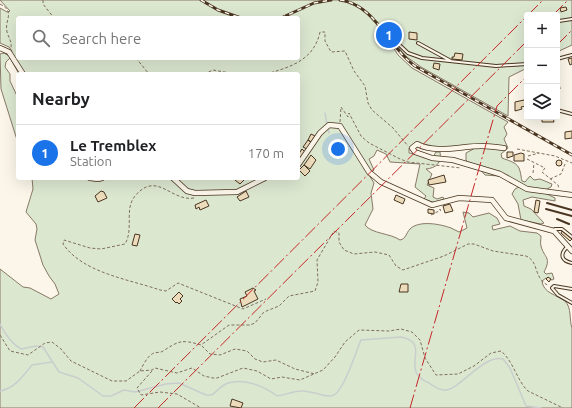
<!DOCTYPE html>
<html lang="en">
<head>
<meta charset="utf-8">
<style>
  body { margin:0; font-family:Ubuntu,sans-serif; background:#f2f2f2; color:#202124 }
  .controls { position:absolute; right:12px; top:12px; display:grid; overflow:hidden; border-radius:4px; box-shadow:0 4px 16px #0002 }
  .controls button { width:36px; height:36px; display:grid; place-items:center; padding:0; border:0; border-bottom:1px solid #e0e0e0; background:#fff; color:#202124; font:20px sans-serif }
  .you { position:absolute; left:338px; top:149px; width:14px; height:14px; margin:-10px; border:3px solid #fff; border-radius:50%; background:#1a73e8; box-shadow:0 0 0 6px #1a73e833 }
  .badge { display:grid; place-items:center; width:26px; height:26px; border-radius:50%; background:#1a73e8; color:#fff; font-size:13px; font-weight:700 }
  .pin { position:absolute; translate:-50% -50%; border:2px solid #fff; box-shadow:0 1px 4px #0006 }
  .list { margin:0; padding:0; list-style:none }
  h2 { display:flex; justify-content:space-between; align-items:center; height:52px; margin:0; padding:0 16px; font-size:17px }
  h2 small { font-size:13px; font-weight:400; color:#757577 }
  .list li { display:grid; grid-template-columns:26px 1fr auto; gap:12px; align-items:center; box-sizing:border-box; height:56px; padding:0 16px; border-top:1px solid #e0e0e0 }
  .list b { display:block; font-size:15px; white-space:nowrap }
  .list p { margin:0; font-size:13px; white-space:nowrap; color:#757577 }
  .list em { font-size:13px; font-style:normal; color:#757577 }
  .icon { flex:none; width:22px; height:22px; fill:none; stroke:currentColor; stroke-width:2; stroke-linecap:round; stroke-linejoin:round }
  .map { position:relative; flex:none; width:572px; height:408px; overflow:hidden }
  .search { position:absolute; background:#fff; box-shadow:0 4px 16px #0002; left:16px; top:16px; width:284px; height:44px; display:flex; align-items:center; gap:10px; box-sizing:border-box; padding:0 14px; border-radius:4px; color:#757577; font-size:15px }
  .panel { position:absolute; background:#fff; box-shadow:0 4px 16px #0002; left:16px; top:72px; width:284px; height:108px; border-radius:4px }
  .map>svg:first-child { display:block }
  .green { fill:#dce7d0; stroke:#887966; fill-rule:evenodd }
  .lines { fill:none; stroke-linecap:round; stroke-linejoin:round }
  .stream { stroke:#c9cecd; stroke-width:1.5 }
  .building { fill:#ecdcbc; stroke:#4a3520 }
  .lane-casing { stroke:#4a3520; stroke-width:4 }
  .street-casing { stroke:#4a3520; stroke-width:6 }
  .path { stroke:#7f6f5c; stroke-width:1; stroke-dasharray:3 2; stroke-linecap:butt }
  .lane { stroke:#fbf6e9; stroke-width:2 }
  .street { stroke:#fbf6e9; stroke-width:4.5 }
  .rail-casing { stroke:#4a3520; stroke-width:3 }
  .rail { stroke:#fbf6e9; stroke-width:1.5; stroke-dasharray:4.5; stroke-linecap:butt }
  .wall { stroke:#4a3520; stroke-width:2 }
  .power { stroke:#c62828; stroke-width:1; stroke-dasharray:14 3 2 3; stroke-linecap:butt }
</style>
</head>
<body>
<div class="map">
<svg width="572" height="408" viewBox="0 0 572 408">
  <rect width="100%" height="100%" fill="#fbf6e9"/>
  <path class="green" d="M0,0H572V45L557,52V15H527V68L509,77L508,116L421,67L407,57L392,41L393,47L398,55L412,68L508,122L504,127L507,134L504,139L508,148L501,154L502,158C509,161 518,162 520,171C521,175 521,177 522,181L525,182L530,176L534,180L540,179L552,184L551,187L545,190V193L555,198V201L532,197L523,200L524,206L531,209L544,223L541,224L521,220L518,204L512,194L515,189L519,187L517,183H511L499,176L485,175L478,167L472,168L466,160V153L477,147L423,149L418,146L409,148V153L433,157L436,152H440C442,163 436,168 426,169L432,174L427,185L434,188L433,197L437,199L443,197L444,199L435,203L424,199L426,196L415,187L420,164L390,162L386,154L377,150L374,156L369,159L374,170L369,175L374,183L371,193L373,209L365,225C372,234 390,233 400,240C406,239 406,233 410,229C419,220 440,224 451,228C454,229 456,231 459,232L467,228L463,212L469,213L473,217L489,213L497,218L500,224L492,226L493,230L510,226L520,231L537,233L541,236C541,239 540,243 541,246C544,258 552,257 544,272L546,274L552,273L554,279L552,280L546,278L542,281C543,293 557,295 565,301C572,308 569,320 572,328V408H0V269L23,287L30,288L51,299L59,294L55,284L49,276L43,265L35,240L37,229L36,224L26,212L33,189L32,178H298V74H19L10,58L6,62L5,67L10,74V81L18,98V143L1,89L0,54L4,53L9,56L12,51L9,47L0,43V8L7,12L10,11ZM18,18H298V58H18Z"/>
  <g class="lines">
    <path class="stream" d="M325,113L327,124
      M328,128L329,133
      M0,324C5,334 11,343 21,349L36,346L43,347L59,372L78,378L103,396H111L124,390L135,392L166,384L179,383L206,395H212C217,391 222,385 228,383C244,378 264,386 277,396C285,395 293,391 301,391C311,390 322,397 331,396C343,395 356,351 361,340L401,337C427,342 409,360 417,374C420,378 424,381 429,383C433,386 438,389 443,390C458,393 482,354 503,359L510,368L526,406L541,408
      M0,391C15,388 23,376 32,365L52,362"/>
  </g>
  <path class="building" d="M566,7L567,10L561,12L560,8Z
    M409,32L417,33V40L409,39Z
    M455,53L463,54L462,60L452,59V57H454Z
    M572,58V64L570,65L568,59Z
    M434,63L440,64L439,70L433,68Z
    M557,82H559L560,89L557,90Z
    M524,100L526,106L521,107L522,109L515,111V102Z
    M542,117H553L554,122H542Z
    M572,131V138L565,139V132Z
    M311,134L315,136L311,142L308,140Z
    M308,140L311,142L307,149L303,147Z
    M302,149L305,152L300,159L298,155Z
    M507,152H513V156L507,158Z
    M521,153L524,154V161H514V155Z
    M311,155L316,160L310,169L304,165Z
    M556 163a3 3 0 1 1 6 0a3 3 0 1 1-6 0Z
    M304,165L310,171L305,176L299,170Z
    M444,175L446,182L429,185L428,180Z
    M237,178H246L240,184L235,180Z
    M101,191L104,192L107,198L98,202L95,196Z
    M246,191L249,197L240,201L237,197Z
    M396,195L405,199L403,204L394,200Z
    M206,200L209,206L200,210L199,207L196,209L195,205Z
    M536,200L540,201L538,213L534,212Z
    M450,204L453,211L445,213L443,206Z
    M428,209L434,210V214L428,213Z
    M562,231L572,239L570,241L561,233Z
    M135,234L140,235L137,246L132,245Z
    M548,277L551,279L549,282L546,279Z
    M401,284H408V292H399Z
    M253,288L256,290L254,291L258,299L242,307L240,299L247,296L245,292Z
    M179,292L183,296L180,299L182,301L179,304L177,302L176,303L172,299Z
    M232,399L243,403L241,408L230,406Z"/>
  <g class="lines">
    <defs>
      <path id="lane" d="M559,21L572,19
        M390,36L408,53L422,58L496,66L527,64
        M418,43L451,61
        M557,59L572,55
        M557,110L572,114
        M554,231L555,229H562L572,237
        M567,247C559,255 562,261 572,263
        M572,289L554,286L552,288L558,295L572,303"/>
      <path id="street" d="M0,48L9,52L23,74
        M504,148C496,147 489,146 482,146C461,146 436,154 417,144L412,148L415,152L432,158L453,160L500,174L527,189L572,195
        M298,165L320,133L329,125L340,126L369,172L381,182L432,205L459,198L492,200L506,218L554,231L572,251
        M90,178L98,179L102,178
        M173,178L187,191L195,193L237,192L265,178"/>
    </defs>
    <use href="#lane" class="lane-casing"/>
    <use href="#street" class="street-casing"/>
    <path class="path" d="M43,0V4L54,18
      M0,4C16,12 4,20 7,32C9,39 12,41 11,48
      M136,58L149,74
      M557,73V74
      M204,74L213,70L236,74
      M266,74C291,67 314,60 320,32H325V41L331,52L345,51L354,71L365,86L368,103L372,110L393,128L408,146
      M341,107L348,117L349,113L361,136L369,143L400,159L408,162L461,168
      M340,122L341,107
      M517,149L555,156L572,163
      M528,156L539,153
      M527,159L545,168L542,172L558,185L559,189
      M533,173L534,163
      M550,179L561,174L565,164
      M194,198C171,202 157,170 135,196C124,209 134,229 125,244L101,249L90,248L64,240L63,244C83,273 128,279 160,290L166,291L178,283L243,309L266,299
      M431,215L441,210L438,209
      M0,335L10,351L28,355L45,343L52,342L61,349L71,361L112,381H126L140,371L152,370L155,368L177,373L192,368L204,376L213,378H217L243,368L257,371L271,379L282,377L300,380L323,370L335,357L345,342L359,330L389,331L401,329L412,332L420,340L425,358L436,375L458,374L474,366L491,353L501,351C514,362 517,381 528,391L563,408
      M202,346L210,354L220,355L235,349L247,351L255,359L263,362L276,360L295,369L315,374
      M140,371C143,365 148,355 154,353C157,352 160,353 163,351C179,341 181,339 201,345L229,325H250L255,323L264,312L279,306L289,296L315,291L318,282L317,260L334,231L339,233V242L344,250L354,254L375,252L389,255L396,266L403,270L444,256L468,244H474L493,251L526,256C540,262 532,277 549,286
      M152,371L137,388L141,395L160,392L177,394L201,408"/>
    <use href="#lane" class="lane"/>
    <use href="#street" class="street"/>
    <defs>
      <path id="rail" d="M201,0L218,10L241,18
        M340,0C376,5 388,47 415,66L572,155
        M281,18L314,3L331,0"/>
    </defs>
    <use href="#rail" class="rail-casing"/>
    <use href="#rail" class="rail"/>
    <path class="wall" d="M547,203L572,210
      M546,209L572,216
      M557,219L569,224"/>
    <path class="power" d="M528,15L543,0
      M553,15L568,0
      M557,45L572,30
      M134,408L527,16
      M158,408L527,41
      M410,408L497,106L527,76"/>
  </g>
</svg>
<div class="controls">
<button>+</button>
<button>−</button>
<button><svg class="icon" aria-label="layers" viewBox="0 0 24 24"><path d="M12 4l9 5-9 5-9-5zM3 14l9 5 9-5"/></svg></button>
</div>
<div class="you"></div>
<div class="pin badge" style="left:389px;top:35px">1</div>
<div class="search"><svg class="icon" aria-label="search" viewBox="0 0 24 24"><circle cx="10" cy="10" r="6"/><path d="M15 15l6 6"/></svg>Search here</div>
<section class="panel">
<h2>Nearby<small></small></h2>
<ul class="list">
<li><span class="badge">1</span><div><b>Le Tremblex</b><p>Station</p></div><em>170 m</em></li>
</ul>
</section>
</div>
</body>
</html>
